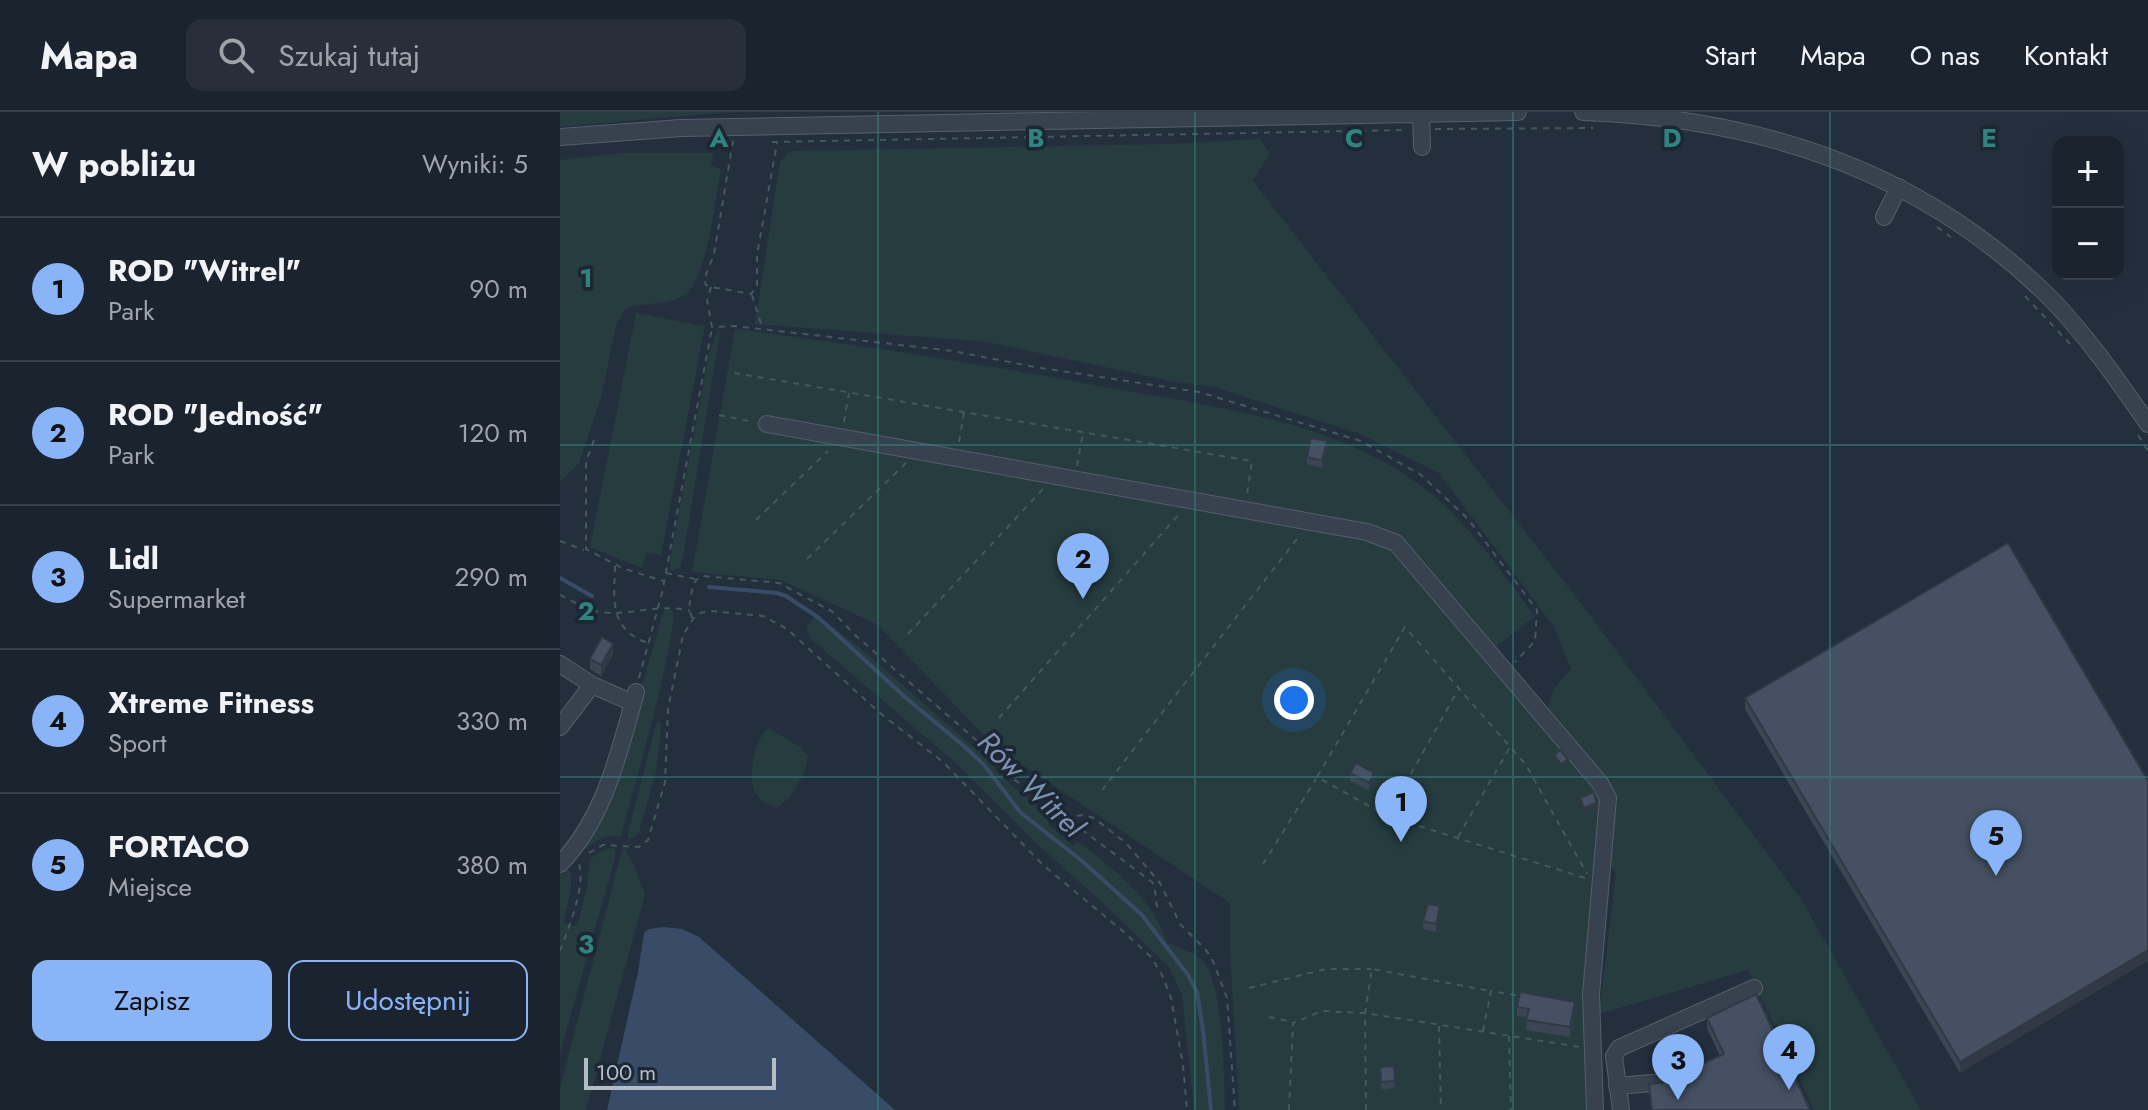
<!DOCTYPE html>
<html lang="pl">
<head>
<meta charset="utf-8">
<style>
  body { margin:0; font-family:Jost,sans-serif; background:#282f3a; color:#f1f3f6 }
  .controls { position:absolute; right:24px; top:24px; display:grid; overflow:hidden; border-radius:16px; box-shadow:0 8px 32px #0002 }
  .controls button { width:72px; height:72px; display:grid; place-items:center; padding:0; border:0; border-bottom:2px solid #39404a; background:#1b232e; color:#f1f3f6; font:40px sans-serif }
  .scale { position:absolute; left:24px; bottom:20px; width:192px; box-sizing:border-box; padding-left:8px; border:4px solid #b4bcc9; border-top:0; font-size:22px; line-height:28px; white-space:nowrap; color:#b4bcc9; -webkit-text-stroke:6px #1d2633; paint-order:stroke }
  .you { position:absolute; left:734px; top:588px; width:28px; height:28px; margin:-20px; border:6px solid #fff; border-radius:50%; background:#1a73e8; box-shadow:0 0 0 12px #1a73e833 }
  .badge { display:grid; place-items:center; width:52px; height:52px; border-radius:50%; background:#8ab4f8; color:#111; font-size:26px; font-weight:700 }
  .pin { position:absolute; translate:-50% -66px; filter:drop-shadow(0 2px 4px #0008) }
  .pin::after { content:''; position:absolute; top:42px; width:28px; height:24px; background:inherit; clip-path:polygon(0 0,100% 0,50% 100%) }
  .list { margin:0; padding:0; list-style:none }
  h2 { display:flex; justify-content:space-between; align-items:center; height:104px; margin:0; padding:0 32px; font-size:34px }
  h2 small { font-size:26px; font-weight:400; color:#a0a4aa }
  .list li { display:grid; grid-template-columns:52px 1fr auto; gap:24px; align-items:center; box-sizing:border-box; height:144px; padding:0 32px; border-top:2px solid #39404a }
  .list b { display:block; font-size:30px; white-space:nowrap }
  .list p { margin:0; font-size:26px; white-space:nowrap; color:#a0a4aa }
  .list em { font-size:26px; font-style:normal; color:#a0a4aa }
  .actions { display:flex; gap:16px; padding:24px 32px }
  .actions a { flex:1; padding:18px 0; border:2px solid #8ab4f8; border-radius:16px; text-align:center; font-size:28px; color:#8ab4f8 }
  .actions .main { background:#8ab4f8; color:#111 }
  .icon { flex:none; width:44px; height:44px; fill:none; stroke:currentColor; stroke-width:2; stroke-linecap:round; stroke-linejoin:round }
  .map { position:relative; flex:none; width:1588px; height:998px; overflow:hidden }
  header { display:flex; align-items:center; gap:48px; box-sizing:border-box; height:112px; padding:0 40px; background:#1b232e; border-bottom:2px solid #39404a }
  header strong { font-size:38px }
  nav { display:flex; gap:44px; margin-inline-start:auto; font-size:28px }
  .search { width:560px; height:72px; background:#282f3a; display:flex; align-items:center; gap:20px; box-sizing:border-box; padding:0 28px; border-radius:16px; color:#a0a4aa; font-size:30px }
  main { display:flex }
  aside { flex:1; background:#1b232e }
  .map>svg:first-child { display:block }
  .green { fill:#263c3f }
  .water { fill:#394c67 }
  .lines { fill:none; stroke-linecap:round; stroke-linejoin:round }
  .stream { stroke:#394c67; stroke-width:4 }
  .minor-casing { stroke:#565f6c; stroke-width:18 }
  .path { stroke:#44595c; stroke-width:2; stroke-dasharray:6 6; stroke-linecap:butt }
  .minor { stroke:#38414e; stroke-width:16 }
  .wall { fill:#3b4654 }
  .shaded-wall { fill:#303945 }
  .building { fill:#455162; stroke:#303945; stroke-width:2 }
  .grid { fill:none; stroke:#308480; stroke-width:2; stroke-opacity:0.55 }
  .labels { text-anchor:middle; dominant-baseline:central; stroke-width:7; stroke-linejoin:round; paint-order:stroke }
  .water-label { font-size:30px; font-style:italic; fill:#7c92b1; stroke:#1d2633 }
  .grid-label { font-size:26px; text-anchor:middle; font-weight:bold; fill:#308480; stroke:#1d2633; stroke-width:7; stroke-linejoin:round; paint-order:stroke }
</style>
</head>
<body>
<header>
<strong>Mapa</strong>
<div class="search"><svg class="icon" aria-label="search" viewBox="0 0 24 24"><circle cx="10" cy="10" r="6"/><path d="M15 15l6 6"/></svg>Szukaj tutaj</div>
<nav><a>Start</a><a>Mapa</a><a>O nas</a><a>Kontakt</a></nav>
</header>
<main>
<aside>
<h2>W pobliżu<small>Wyniki: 5</small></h2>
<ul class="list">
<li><span class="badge">1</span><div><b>ROD &quot;Witrel&quot;</b><p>Park</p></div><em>90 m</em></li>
<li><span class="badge">2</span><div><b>ROD &quot;Jedność&quot;</b><p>Park</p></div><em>120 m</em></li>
<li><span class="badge">3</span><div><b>Lidl</b><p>Supermarket</p></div><em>290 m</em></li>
<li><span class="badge">4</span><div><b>Xtreme Fitness</b><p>Sport</p></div><em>330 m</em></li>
<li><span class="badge">5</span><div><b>FORTACO</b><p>Miejsce</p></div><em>380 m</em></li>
</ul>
<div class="actions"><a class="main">Zapisz</a><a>Udostępnij</a></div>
</aside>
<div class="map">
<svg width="1588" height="998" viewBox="0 0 1588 998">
  <rect width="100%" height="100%" fill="#242f3e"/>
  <path class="green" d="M0,0H169L0,15Z
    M699,27L710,41L693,69L1023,494L1241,787L1361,998H1254L1188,858L1039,902L1056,760L1048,753L1055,683L988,596L993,578L1011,557L994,515L879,361L800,322L657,276L611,269L427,230L195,212L220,50L230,39L609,32Z
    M60,41H153L151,54L161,57C156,84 147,167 126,182C109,194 85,190 66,196L56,213L42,282L19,351L0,370V48Z
    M76,201L145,214L101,443L86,441L82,456L30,435Z
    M158,217L160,220L124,440L120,456L112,459L110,457V447L149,242Z
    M175,217C301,233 426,252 551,276C656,295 771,308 860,373C907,407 940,459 975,504L926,543L1031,671L1044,700L1032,998H679L670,837V791L434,634L318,513L221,468L132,460Z
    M104,498H111L114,502C104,578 80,651 61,724L43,725L22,739V734L50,680Z
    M260,505L299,535L420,641L452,674L492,704L488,712L513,734L517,729C553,757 593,785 607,831C618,835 632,839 641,847C664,867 664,966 665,998H634L622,883L609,855L545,793L477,732L398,653L252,528L247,520V514L253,506Z
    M97,609L101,611V619L96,660L79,720L75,725L69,727L67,724Z
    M209,616L241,636L248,644C246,662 232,688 216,696C209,694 200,688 196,681C186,667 195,624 209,616Z
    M54,736L56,741L55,746L0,941V760L8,758L11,761V777L4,808L5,812L14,814L18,811L27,775L30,747L43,738Z
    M65,737L74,753L85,783L26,998H0V976L62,738Z"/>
  <path class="water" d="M103,815L122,817L139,825L335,998H47L78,860L84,821L89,817Z"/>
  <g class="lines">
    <path class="stream" d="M0,466L32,484
      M149,475L217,481L226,484L259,506L346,586L405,635L424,653L460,700L522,749L582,803L628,863L637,880L643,918L651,998"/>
    <defs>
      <path id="minor" d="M1023,0C1201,6 1363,59 1491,187C1528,225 1558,269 1588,312
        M861,2L862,35
        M0,25L121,16L958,0
        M1324,105L1339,75
        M207,312L807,420L836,431L1040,671L1048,686L1031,882L1035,998
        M0,552L32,573L73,591
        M0,615L32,573
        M0,752C45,706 59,640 76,580
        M1057,974L1116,969
        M1061,998L1054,944L1059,936L1194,876"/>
    </defs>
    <use href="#minor" class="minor-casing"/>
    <path class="path" d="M875,17L1033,16
      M173,29L154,142L144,168L146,173L151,175L191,182L197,175V143L217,31
      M212,30L845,18
      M1377,115L1391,125
      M151,175L147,189L152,215L174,214L393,239L475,255L639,280L801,329L861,363L908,407L977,498L975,529L955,550
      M192,183L202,215
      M1465,184L1510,232
      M174,261L692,349L687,382
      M159,303L194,310
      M284,310L289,281
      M1578,323L1588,339
      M34,328L26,350V437L62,456L103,469
      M399,330L404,301
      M517,354L523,321
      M196,408L268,339
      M0,429L24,438
      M247,447L346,351
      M55,454C54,489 49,517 88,531
      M106,461L135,467
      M0,483C11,488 23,496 35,499C66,506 97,490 130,499
      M132,506C127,494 131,479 136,468L143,464L219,471L273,500L295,523L431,641L451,665L592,770C598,780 593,790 600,800
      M348,522L484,376
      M79,566L102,481L152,216
      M439,606L620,401
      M542,678L740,423
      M827,704L898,578
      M505,706L523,703L534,706L566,731L600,771L620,812L646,838L653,849L667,886L675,998
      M898,725L950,635
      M29,741L43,733L79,735L88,728L105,670L108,597L123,523L133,507L140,501L150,499L203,504L227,517L320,601L383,650L483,753L565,821L592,846L603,865L611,886L623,953L627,998
      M703,752L756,667
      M1025,766L827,704L757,665L845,515L966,653L1027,762
      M0,839C8,817 26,774 19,752
      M689,876L766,857H811
      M1200,890L1250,998
      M709,905L732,910
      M879,914L881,998
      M923,919L931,879L960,884
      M949,924L951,998
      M729,998L733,911L762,899L805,901L1020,935
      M806,998L805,901L812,857L931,879"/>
    <use href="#minor" class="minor"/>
  </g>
  <path class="wall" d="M767,337L762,356L747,352V345Z
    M1448,431L1400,961L1185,597V586Z
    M53,543L41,564L30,557V547Z
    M790,661L814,668L809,678L790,669Z
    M880,802L876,820L863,817V809Z
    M957,895L1015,900L1010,925L966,918L967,906L957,904Z
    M1147,906L1250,998H1091L1089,972L1123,968L1125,963V951L1131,957L1160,944L1147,916Z
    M834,954L835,976L821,978L820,955Z"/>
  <path class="shaded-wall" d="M767,329V337L762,356V349Z
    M53,532V543L41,564V553Z
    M1008,647V651L1001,656V652Z
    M814,661V668L809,678V671Z
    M1036,691V695L1024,700V696Z
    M880,794V802L876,820V812Z
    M1588,838V849L1400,961V950Z
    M1015,890V900L1010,925V915Z"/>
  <path class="building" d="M751,326L767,329L762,349L747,345Z
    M1448,431L1588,669V838L1400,950L1185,586Z
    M42,525L53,532L41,553L30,547Z
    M1000,638L1008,647L1001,652L994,643Z
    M796,651L814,661L809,671L790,661Z
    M1034,680L1036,691L1024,696L1020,686Z
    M868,792L880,794L876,812L863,809Z
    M960,880L1015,890L1010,915L966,908L969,897L957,895Z
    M1196,882L1250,998H1092L1089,972L1123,968L1128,958L1125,951L1131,950V957L1164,942L1147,906Z
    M834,954L835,969L821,970L820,955Z"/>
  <path class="grid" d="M318,0V998M635,0V998M953,0V998M1270,0V998M0,333H1588M0,665H1588"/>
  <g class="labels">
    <g class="water-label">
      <text transform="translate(471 672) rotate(45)">Rów Witrel</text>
    </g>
  </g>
  <g class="grid-label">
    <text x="159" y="35">A</text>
    <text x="476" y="35">B</text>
    <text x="794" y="35">C</text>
    <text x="1112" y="35">D</text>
    <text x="1429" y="35">E</text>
    <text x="26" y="175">1</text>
    <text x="26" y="508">2</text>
    <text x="26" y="841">3</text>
  </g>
</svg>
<div class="controls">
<button>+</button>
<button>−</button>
</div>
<div class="scale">100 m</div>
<div class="you"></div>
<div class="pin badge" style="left:841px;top:730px">1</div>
<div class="pin badge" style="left:523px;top:487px">2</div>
<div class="pin badge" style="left:1118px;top:988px">3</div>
<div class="pin badge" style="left:1229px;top:978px">4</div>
<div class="pin badge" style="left:1436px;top:764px">5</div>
</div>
</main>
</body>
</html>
